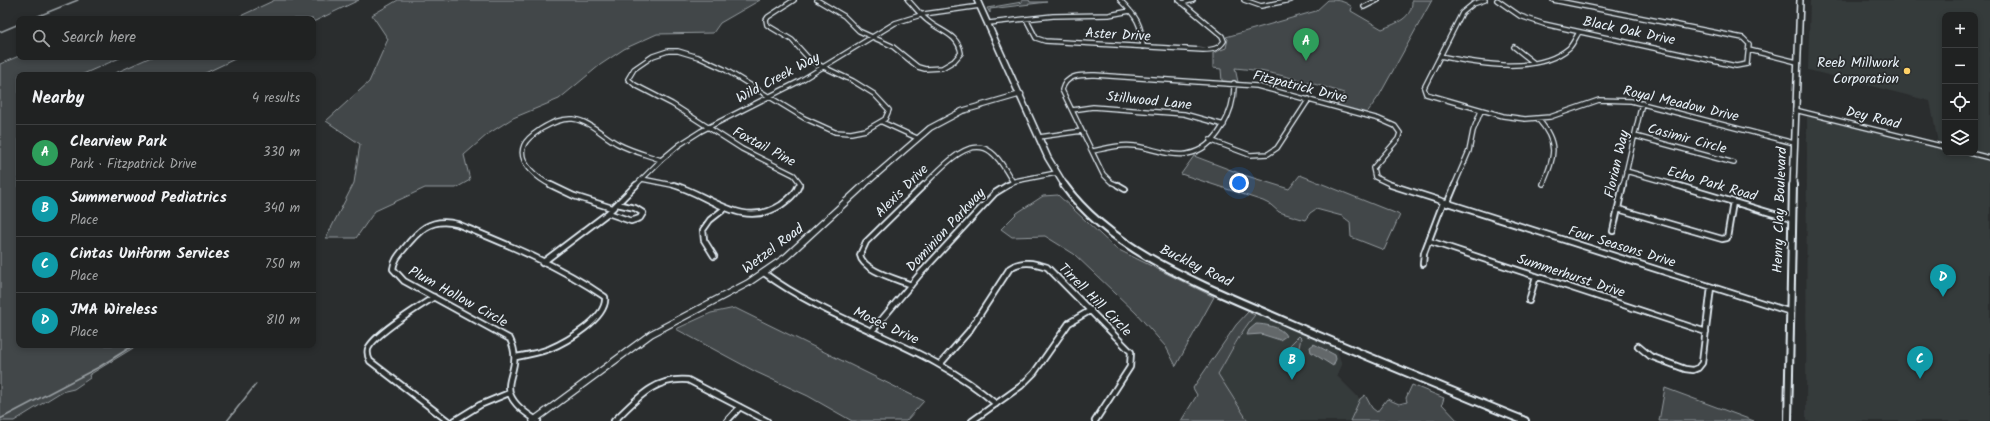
<!DOCTYPE html>
<html lang="en">
<head>
<meta charset="utf-8">
<style>
  body { margin:0; font-family:Kalam,sans-serif; background:#2d2f2f; color:#f1f3f6 }
  .controls { position:absolute; right:12px; top:12px; display:grid; overflow:hidden; border-radius:8px; box-shadow:0 2px 6px #0003 }
  .controls button { width:36px; height:36px; display:grid; place-items:center; padding:0; border:0; border-bottom:1px solid #3d3f40; background:#202222; color:#f1f3f6; font:20px sans-serif }
  .you { position:absolute; left:1239px; top:183px; width:14px; height:14px; margin:-10px; border:3px solid #fff; border-radius:50%; background:#1a73e8; box-shadow:0 0 0 6px #1a73e833 }
  .badge { display:grid; place-items:center; width:26px; height:26px; border-radius:50%; background:#ffd166; color:#fff; font-size:13px; font-weight:700 }
  .pin { position:absolute; translate:-50% -33px; filter:drop-shadow(0 1px 2px #0008) }
  .pin::after { content:''; position:absolute; top:21px; width:14px; height:12px; background:inherit; clip-path:polygon(0 0,100% 0,50% 100%) }
  .list { margin:0; padding:0; list-style:none }
  h2 { display:flex; justify-content:space-between; align-items:center; height:52px; margin:0; padding:0 16px; font-size:17px }
  h2 small { font-size:13px; font-weight:400; color:#a2a4a5 }
  .list li { display:grid; grid-template-columns:26px 1fr auto; gap:12px; align-items:center; box-sizing:border-box; height:56px; padding:0 16px; border-top:1px solid #3d3f40 }
  .list b { display:block; font-size:15px; white-space:nowrap }
  .list p { margin:0; font-size:13px; white-space:nowrap; color:#a2a4a5 }
  .list em { font-size:13px; font-style:normal; color:#a2a4a5 }
  .icon { flex:none; width:22px; height:22px; fill:none; stroke:currentColor; stroke-width:2; stroke-linecap:round; stroke-linejoin:round }
  .map { position:relative; flex:none; width:1990px; height:421px; overflow:hidden }
  .search { position:absolute; background:#202222; box-shadow:0 2px 6px #0003; left:16px; top:16px; width:300px; height:44px; display:flex; align-items:center; gap:10px; box-sizing:border-box; padding:0 14px; border-radius:8px; color:#a2a4a5; font-size:15px }
  .panel { position:absolute; background:#202222; box-shadow:0 2px 6px #0003; left:16px; top:72px; width:300px; height:276px; border-radius:8px }
  .map>svg:first-child { display:block }
  .built { fill:#363a3b }
  .green { fill:#424648; stroke:#959ca0 }
  .water { fill:#63686b; stroke:#989fa3 }
  .lines { fill:none; stroke-linecap:round; stroke-linejoin:round }
  .stream { stroke:#989fa3; stroke-width:1.5 }
  .minor-far1-casing { stroke:#e8f1f8; stroke-width:6 }
  .minor-casing { stroke:#e8f1f8; stroke-width:8 }
  .tertiary-far1-casing { stroke:#e8f1f8; stroke-width:7 }
  .tertiary-casing { stroke:#e8f1f8; stroke-width:8 }
  .secondary-far1-casing { stroke:#e8f1f8; stroke-width:8 }
  .secondary-casing { stroke:#e8f1f8; stroke-width:10 }
  .minor-far1 { stroke:#2a2d2e; stroke-width:3.5 }
  .minor { stroke:#2a2d2e; stroke-width:4.5 }
  .tertiary-far1 { stroke:#2a2d2e; stroke-width:4.5 }
  .tertiary { stroke:#2a2d2e; stroke-width:5.5 }
  .secondary-far1 { stroke:#2a2d2e; stroke-width:5 }
  .secondary { stroke:#2a2d2e; stroke-width:6 }
  .poi-dot { fill:#ffd166; stroke:#2a2d2e; stroke-width:1.5 }
  .labels { text-anchor:middle; dominant-baseline:central; stroke-width:3.5; stroke-linejoin:round; paint-order:stroke }
  .street-label { font-size:14px; fill:#e8f1f8; stroke:#2a2d2e }
  .poi-label { font-size:14px; fill:#e8f1f8; stroke:#2a2d2e; text-anchor:end }
</style>
</head>
<body>
<div class="map">
<svg width="1990" height="421" viewBox="0 0 1990 421">
  <rect width="100%" height="100%" fill="#2a2d2e"/>
  <filter id="ink" filterUnits="userSpaceOnUse"><feTurbulence type="fractalNoise" baseFrequency=".025" numOctaves="2"/><feDisplacementMap in="SourceGraphic" scale="8" xChannelSelector="R" yChannelSelector="G"/><feConvolveMatrix kernelMatrix="1 2 1 2 8 2 1 2 1" color-interpolation-filters="sRGB"/></filter>
  <g filter="url(#ink)">
    <path class="built" d="M1810,0H1990V156L1975,152V15H1945V145L1938,143L1930,101L1808,70Z
      M1813,116L1945,149V153H1963L1990,160V421H1806L1807,117Z
      M1257,314L1337,349L1342,365L1337,376L1360,399L1350,421H1248L1218,374L1240,337L1243,328Z"/>
    <path class="green" d="M275,0H359L313,22V19H234Z
      M398,0H760L720,23L713,33L657,34L624,49L600,65L559,99L513,118L488,134L464,155L470,180L456,188H425L375,211L356,238H326L354,183L360,144L326,121L369,82L388,39L372,15Z
      M1022,0H1029L1030,2H1047L990,9V13L987,8L1022,2Z
      M1328,0C1338,0 1345,1 1352,7L1351,11L1382,29C1397,23 1413,18 1412,0H1432L1379,96L1366,114L1337,106L1344,93C1308,82 1273,71 1235,68L1238,82L1222,81L1221,69L1213,68V53L1226,48L1228,39L1226,37L1316,11Z
      M19,56L122,57L81,75H19V345H138L89,375L90,378L74,389L61,392L14,421H0V64Z
      M151,57H239L201,75H111Z
      M1194,156L1244,175L1289,189L1300,175L1400,215L1384,250L1351,237L1350,222L1342,216L1316,209L1310,213L1305,220L1279,212L1271,205L1263,201L1181,174Z
      M1058,195L1115,248L1214,297L1176,366L1166,347L1136,313L1074,254L1045,236L1012,237L1001,229L1017,213L1043,196Z
      M735,308L924,401L906,421H852L808,396L756,372L676,329L711,313Z
      M1248,312L1255,315C1240,332 1230,354 1218,374L1248,421H1181L1197,395L1193,388L1236,325Z
      M1299,336L1301,338L1298,352L1290,353L1288,350V347Z
      M1412,385L1444,398L1442,404L1458,421H1350L1360,399L1365,395L1372,408L1377,412L1387,399L1399,404L1407,402L1406,398Z
      M1665,388L1754,421H1659Z"/>
    <path class="water" d="M1256,324C1264,324 1282,327 1286,336L1280,340L1261,334L1247,335L1249,330Z
      M1314,344L1335,355L1336,359L1333,366L1311,352L1310,347Z"/>
    <g class="lines">
      <path class="stream" d="M31,19L78,0
        M0,32L19,24
        M0,419L99,367L134,345
        M227,421L256,384"/>
      <defs>
        <path id="minor-far1" d="M794,0L768,17L766,20L767,25L792,40L811,61L853,81L874,94L889,110L885,119L866,130L851,133L835,132L804,118L724,69L698,57L678,51H668L653,56L634,69L628,79L635,85L672,104L742,149L794,175L800,183L799,186
          M817,0L844,16L859,31L892,46L918,67L925,69L942,68L954,61L961,53C958,34 941,32 928,21C920,15 915,7 908,0
          M1120,0C1136,16 1142,24 1143,47
          M1244,0L1261,6L1291,0
          M1485,0L1473,4L1462,13L1424,88L1426,94L1503,116L1525,119L1550,117L1599,100L1631,101L1794,143
          M1497,0L1520,16L1544,24L1736,66L1747,64L1749,44L1743,38L1553,0
          M1182,3L1193,0
          M1364,7L1378,0
          M1026,19L1036,38L1045,41L1203,50C1212,50 1219,49 1224,41L1222,36L1179,0
          M989,23L1053,16L1109,15L1130,11
          M1514,47L1533,62
          M1749,50L1797,62
          M1440,56C1478,64 1537,75 1569,48C1573,44 1576,37 1579,32
          M1072,110L1093,107L1184,114L1224,125
          M1795,110L1945,147
          M1538,119C1559,143 1555,156 1543,184
          M882,122L917,138
          M1635,136L1734,163
          M1039,137L1082,131
          M1210,140L1250,155L1268,154L1277,148L1309,99
          M1093,151C1107,148 1121,144 1135,146C1152,148 1170,157 1187,154C1217,149 1235,111 1234,83
          M1970,153L1990,158
          M1626,171L1679,186
          M642,179L677,186
          M553,186C540,180 516,163 524,145C527,138 535,133 541,129C551,123 561,118 573,119C590,121 603,136 618,144C631,151 647,155 661,160
          M635,186L661,160L679,145L701,131L800,81L895,23L924,14L980,6
          M923,186C938,172 968,134 991,152C1001,159 1006,172 1013,182
          M1006,186L1015,181L1056,173
          M1120,186L1111,182L1103,174L1062,90C1066,74 1081,75 1095,75L1257,86L1379,119L1395,126L1400,133L1398,139L1373,168L1375,177L1394,186
          M1454,186L1469,151L1473,131L1481,111
          M1623,186L1642,103"/>
        <path id="minor" d="M551,185L574,196L612,208
          M674,185C710,195 742,230 781,205C788,200 796,194 799,185
          M1118,185L1125,189
          M1391,185L1791,312
          M1676,185L1791,219
          M1447,204L1455,185
          M1618,209L1722,239L1727,238L1733,202
          M608,213L631,221L640,218L643,213L635,208L617,204
          M1613,231L1623,185
          M1429,241L1706,332
          M714,256L704,240L703,230L710,220L724,209
          M542,263L608,213L636,185
          M1423,264L1424,253L1443,203
          M764,273C836,326 928,344 996,404
          M911,285C897,279 863,271 860,255L866,242L924,185
          M434,297C420,306 373,335 368,349C367,353 368,357 370,361L448,421
          M1529,301L1536,276
          M872,331L920,274L995,193L1008,185
          M1638,346L1650,356L1685,369L1693,370L1698,368L1702,363L1711,287
          M516,357C527,355 538,353 549,349C566,342 608,318 605,297C560,266 507,244 457,224C430,217 418,231 403,250C398,256 394,261 393,269L404,281L510,339C528,376 482,387 538,421
          M941,363L969,331L1010,268C1022,260 1034,263 1047,267L1131,352L1130,367L1095,421
          M454,421L480,405L509,393
          M614,421C637,399 654,377 688,380L767,421
          M727,421L740,407
          M972,421L1021,386L1034,373L1069,323L1091,310"/>
        <path id="tertiary-far1" d="M863,186L930,128L962,111L1021,94"/>
        <path id="tertiary" d="M533,421L651,334L748,283L786,257L864,185"/>
        <path id="secondary-far1" d="M977,0L1048,158L1065,186
          M1793,186L1800,0"/>
        <path id="secondary" d="M1064,185C1114,255 1215,290 1291,324C1368,357 1447,389 1525,421
          M1788,421L1793,185"/>
      </defs>
      <use href="#minor-far1" class="minor-far1-casing"/>
      <use href="#minor" class="minor-casing"/>
      <use href="#tertiary-far1" class="tertiary-far1-casing"/>
      <use href="#tertiary" class="tertiary-casing"/>
      <use href="#secondary-far1" class="secondary-far1-casing"/>
      <use href="#secondary" class="secondary-casing"/>
      <use href="#minor-far1" class="minor-far1"/>
      <use href="#minor" class="minor"/>
      <use href="#tertiary-far1" class="tertiary-far1"/>
      <use href="#tertiary" class="tertiary"/>
      <use href="#secondary-far1" class="secondary-far1"/>
      <use href="#secondary" class="secondary"/>
    </g>
  </g>
  <circle class="poi-dot" cx="1907" cy="71" r="4"/>
  <g class="labels">
    <g class="street-label">
      <text transform="translate(1629 31) rotate(12)">Black Oak Drive</text>
      <text transform="translate(1118 35) rotate(3)">Aster Drive</text>
      <text transform="translate(778 78) rotate(-28)">Wild Creek Way</text>
      <text transform="translate(1300 87) rotate(14)">Fitzpatrick Drive</text>
      <text transform="translate(1149 101) rotate(6)">Stillwood Lane</text>
      <text transform="translate(1681 104) rotate(13)">Royal Meadow Drive</text>
      <text transform="translate(1873 118) rotate(14)">Dey Road</text>
      <text transform="translate(1687 139) rotate(15)">Casimir Circle</text>
      <text transform="translate(764 147) rotate(28)">Foxtail Pine</text>
      <text transform="translate(1617 164) rotate(-77)">Florian Way</text>
      <text transform="translate(1712 184) rotate(16)">Echo Park Road</text>
      <text transform="translate(902 191) rotate(-45)">Alexis Drive</text>
      <text transform="translate(1780 210) rotate(-88)">Henry Clay Boulevard</text>
      <text transform="translate(946 230) rotate(-47)">Dominion Parkway</text>
      <text transform="translate(1622 247) rotate(17)">Four Seasons Drive</text>
      <text transform="translate(773 249) rotate(-37)">Wetzel Road</text>
      <text transform="translate(1196 266) rotate(26)">Buckley Road</text>
      <text transform="translate(1571 276) rotate(18)">Summerhurst Drive</text>
      <text transform="translate(458 297) rotate(29)">Plum Hollow Circle</text>
      <text transform="translate(1095 300) rotate(45)">Tirrell Hill Circle</text>
      <text transform="translate(886 326) rotate(25)">Moses Drive</text>
    </g>
    <g class="poi-label">
      <text x="1899" y="63">Reeb Millwork<tspan x="1899" dy="16">Corporation</tspan></text>
    </g>
  </g>
</svg>
<div class="controls">
<button>+</button>
<button>−</button>
<button><svg class="icon" aria-label="locate" viewBox="0 0 24 24"><circle cx="12" cy="12" r="6"/><path d="M12 2v4M12 18v4M2 12h4M18 12h4"/></svg></button>
<button><svg class="icon" aria-label="layers" viewBox="0 0 24 24"><path d="M12 4l9 5-9 5-9-5zM3 14l9 5 9-5"/></svg></button>
</div>
<div class="you"></div>
<div class="pin badge" style="left:1306px;top:61px;background:#2e9e5b">A</div>
<div class="pin badge" style="left:1292px;top:380px;background:#0f9aa8">B</div>
<div class="pin badge" style="left:1920px;top:379px;background:#0f9aa8">C</div>
<div class="pin badge" style="left:1943px;top:297px;background:#0f9aa8">D</div>
<div class="search"><svg class="icon" aria-label="search" viewBox="0 0 24 24"><circle cx="10" cy="10" r="6"/><path d="M15 15l6 6"/></svg>Search here</div>
<section class="panel">
<h2>Nearby<small>4 results</small></h2>
<ul class="list">
<li><span class="badge" style="background:#2e9e5b">A</span><div><b>Clearview Park</b><p>Park · Fitzpatrick Drive</p></div><em>330 m</em></li>
<li><span class="badge" style="background:#0f9aa8">B</span><div><b>Summerwood Pediatrics</b><p>Place</p></div><em>340 m</em></li>
<li><span class="badge" style="background:#0f9aa8">C</span><div><b>Cintas Uniform Services</b><p>Place</p></div><em>750 m</em></li>
<li><span class="badge" style="background:#0f9aa8">D</span><div><b>JMA Wireless</b><p>Place</p></div><em>810 m</em></li>
</ul>
</section>
</div>
</body>
</html>
